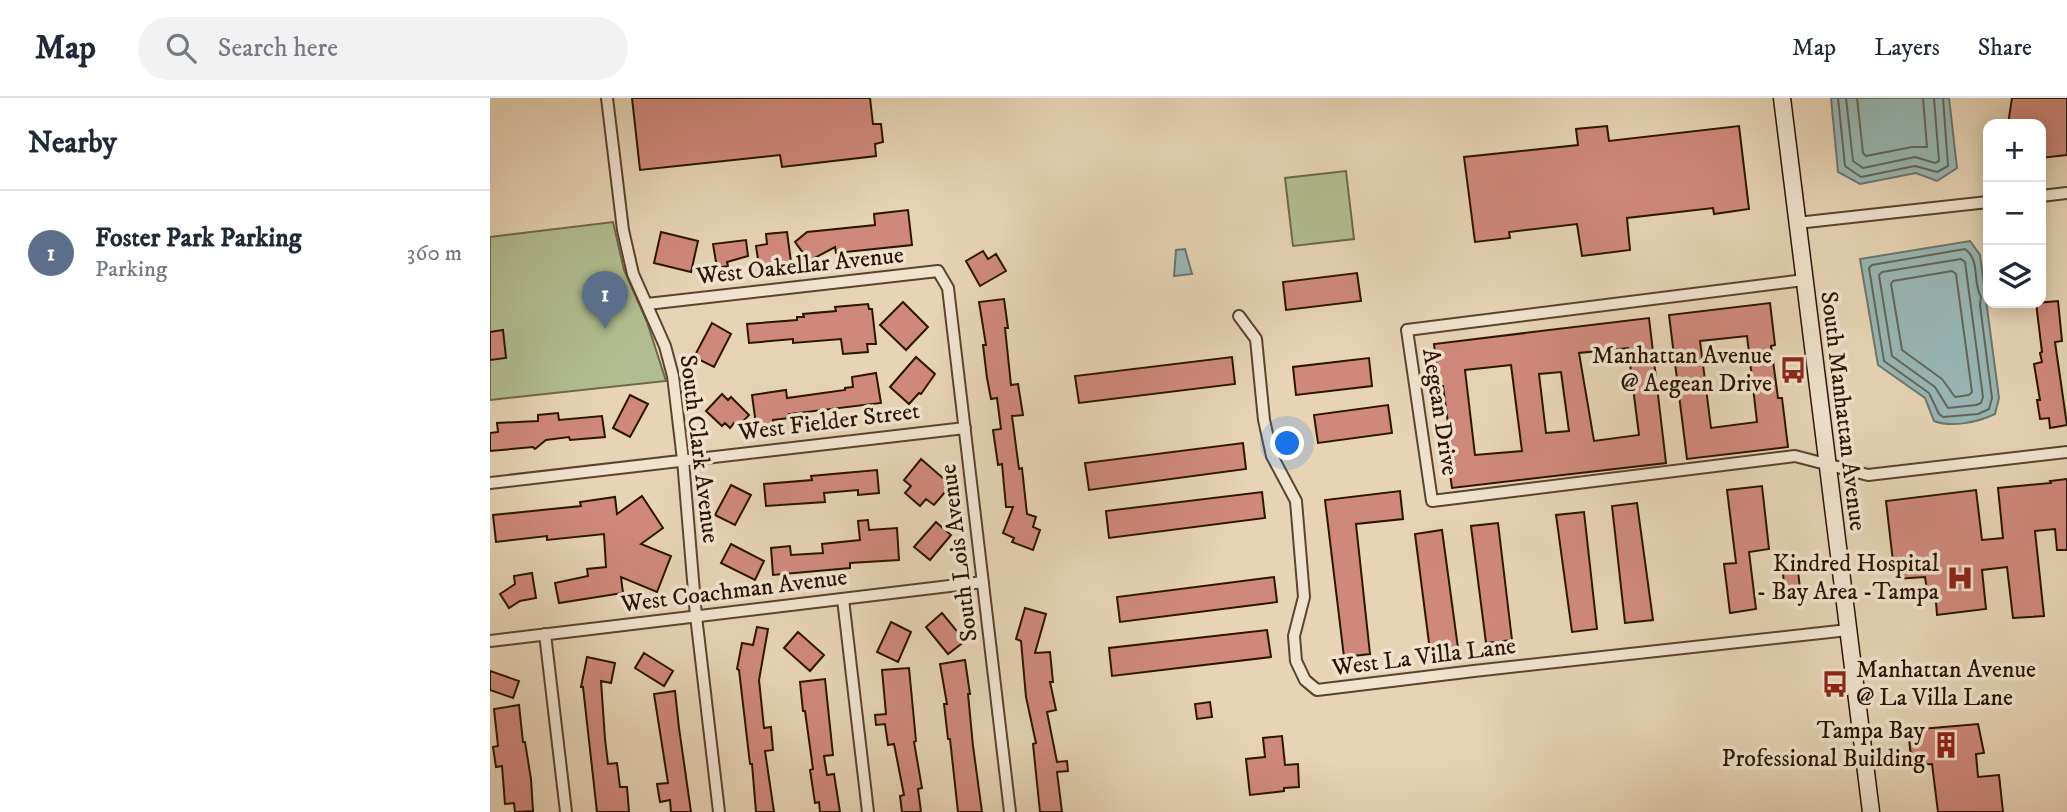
<!DOCTYPE html>
<html lang="en">
<head>
<meta charset="utf-8">
<style>
  body { margin:0; font-family:"IM FELL DW Pica",serif; background:#f2f2f3; color:#1f2937 }
  .controls { position:absolute; right:21px; top:21px; display:grid; overflow:hidden; border-radius:14px; box-shadow:0 4px 18px #0003 }
  .controls button { width:63px; height:63px; display:grid; place-items:center; padding:0; border:0; border-bottom:2px solid #e0e1e3; background:#fff; color:#1f2937; font:35px sans-serif }
  .you { position:absolute; left:798px; top:346px; width:24px; height:24px; margin:-18px; border:5px solid #fff; border-radius:50%; background:#1a73e8; box-shadow:0 0 0 10px #1a73e833 }
  .badge { display:grid; place-items:center; width:46px; height:46px; border-radius:50%; background:#ea580c; color:#fff; font-size:23px; font-weight:700 }
  .pin { position:absolute; translate:-50% -58px; filter:drop-shadow(0 2px 4px #0008) }
  .pin::after { content:''; position:absolute; top:37px; width:24px; height:21px; background:inherit; clip-path:polygon(0 0,100% 0,50% 100%) }
  .list { margin:0; padding:0; list-style:none }
  h2 { display:flex; justify-content:space-between; align-items:center; height:91px; margin:0; padding:0 28px; font-size:30px }
  h2 small { font-size:23px; font-weight:400; color:#747a83 }
  .list li { display:grid; grid-template-columns:46px 1fr auto; gap:21px; align-items:center; box-sizing:border-box; height:126px; padding:0 28px; border-top:2px solid #e0e1e3 }
  .list b { display:block; font-size:26px; white-space:nowrap }
  .list p { margin:0; font-size:23px; white-space:nowrap; color:#747a83 }
  .list em { font-size:23px; font-style:normal; color:#747a83 }
  .icon { flex:none; width:38px; height:38px; fill:none; stroke:currentColor; stroke-width:2; stroke-linecap:round; stroke-linejoin:round }
  .map { position:relative; flex:none; width:1577px; height:714px; overflow:hidden }
  header { display:flex; align-items:center; gap:42px; box-sizing:border-box; height:98px; padding:0 35px; background:#fff; border-bottom:2px solid #e0e1e3 }
  header strong { font-size:33px }
  nav { display:flex; gap:38px; margin-inline-start:auto; font-size:24px }
  .search { width:490px; height:63px; background:#f2f2f3; display:flex; align-items:center; gap:18px; box-sizing:border-box; padding:0 24px; border-radius:38px; color:#747a83; font-size:26px }
  main { display:flex }
  aside { flex:1; background:#fff }
  .map>svg:first-child { display:block }
  .green { fill:#b1bd90; stroke:#6e6848; stroke-width:2 }
  .water { fill:#98b7b5; stroke:#6d766d; stroke-width:2 }
  .lines { fill:none; stroke-linecap:round; stroke-linejoin:round }
  .shore { stroke:#62665a; stroke-width:2 }
  .building { fill:#cf897b; stroke:#2c1400; stroke-width:2; fill-rule:evenodd }
  .minor-casing { stroke:#5a442d; stroke-width:14 }
  .secondary-casing { stroke:#2c1400; stroke-width:19 }
  .minor { stroke:#efe3ce; stroke-width:10 }
  .secondary { stroke:#efe3ce; stroke-width:16 }
  .labels { text-anchor:middle; dominant-baseline:central; stroke-width:7; stroke-linejoin:round; paint-order:stroke }
  .street-label { font-size:24px; fill:#2c1400; stroke:#efe3ce }
  .poi-label { font-size:24px; fill:#2c1400; stroke:#efe3ce; text-anchor:end }
</style>
</head>
<body>
<header>
<strong>Map</strong>
<div class="search"><svg class="icon" aria-label="search" viewBox="0 0 24 24"><circle cx="10" cy="10" r="6"/><path d="M15 15l6 6"/></svg>Search here</div>
<nav><a>Map</a><a>Layers</a><a>Share</a></nav>
</header>
<main>
<aside>
<h2>Nearby<small></small></h2>
<ul class="list">
<li><span class="badge" style="background:#5c6f8a">1</span><div><b>Foster Park Parking</b><p>Parking</p></div><em>360 m</em></li>
</ul>
</aside>
<div class="map">
<svg width="1577" height="714" viewBox="0 0 1577 714">
  <rect width="100%" height="100%" fill="#e6d4b4"/>
  <filter id="stains"><feTurbulence type="fractalNoise" baseFrequency=".00286" numOctaves="4"/><feColorMatrix values="0 0 0 0 .2 0 0 0 0 .09 0 0 0 0 .02 0 0 0 .5 -.17"/></filter>
  <radialGradient id="worn" r=".72"><stop offset=".6" stop-color="#630" stop-opacity="0"/><stop offset="1" stop-color="#630" stop-opacity=".3"/></radialGradient>
  <path class="green" d="M856,73L864,141L803,148L795,80Z
    M123,124L134,172L157,224L176,283L0,302V139Z"/>
  <path class="water" d="M1341,0H1459L1467,70L1447,83L1426,75L1370,86L1348,74Z
    M1480,143L1490,157L1509,300L1505,316C1488,324 1462,330 1444,323L1435,300L1388,267L1370,161Z
    M695,151L702,176L684,178L686,152Z"/>
  <g class="lines">
    <path class="shore" d="M1348,0L1355,68L1371,79L1425,68L1447,74L1458,68L1453,0
      M1356,0L1363,63L1373,70L1425,59L1445,65L1449,63L1444,0
      M1367,0L1373,55L1376,58L1422,49H1437L1433,0
      M1475,151C1491,163 1482,184 1491,199L1490,207L1502,300L1499,311L1488,316L1453,319L1449,316L1439,295L1394,263L1379,170L1382,167Z
      M1471,161L1475,164L1493,299L1491,305L1486,307L1458,310L1445,289L1402,258L1389,177L1392,174Z
      M1462,173L1466,176L1482,294L1479,297L1465,299L1452,281L1412,252L1401,186L1403,183Z"/>
  </g>
  <path class="building" d="M142,0H380L383,26H391L393,44L385,46L386,58L292,69L290,57L150,72Z
    M1522,0H1577V57L1551,60V26H1518Z
    M1117,28L1119,43L1249,28L1259,111L1224,116L1223,110L1137,120L1140,152L1092,158L1087,126L1019,134L1020,140L985,144L974,59L1088,47L1086,31Z
    M418,112L422,147L346,155L345,149L319,163L305,144L317,134L385,127L384,116Z
    M171,134L208,143L201,174L164,165Z
    M297,134L301,164L269,168L266,148L277,146L276,136Z
    M256,142L258,158L237,164L238,168L227,170L223,146Z
    M493,153L498,161L506,156L516,173L490,188L476,163Z
    M867,175L871,203L796,212L793,184Z
    M514,201L518,230H515L521,287L528,286L533,317L522,318L529,371L532,370L537,416L546,419L543,429L550,432L543,452L522,444L524,440L513,435L523,409H516L512,366L508,367L503,332L511,331L507,300L501,301L497,280L493,247H496L489,204Z
    M1568,203L1572,243L1565,244L1577,327L1560,330L1559,320L1550,321L1547,302H1550L1544,266L1552,264L1550,255L1552,254L1546,205Z
    M413,204L438,229L416,252L390,227Z
    M1280,205L1285,247L1281,248L1288,300H1292L1298,349L1197,361L1179,217ZM1257,238L1267,324L1221,330L1210,243Z
    M378,206L379,211H382L386,246H377L378,254L353,256L351,241L303,245V241L259,245L257,226L307,222V219H314L313,216L346,213L345,209Z
    M1159,220L1176,365L962,390L956,348L961,347L953,288H949L944,246ZM1138,250L1149,337L1104,343L1089,255ZM1021,267L1032,353L985,357L975,272ZM1071,274L1079,333L1056,335L1049,276Z
    M222,225L241,236L224,269L204,259Z
    M13,232L16,260L0,262V234Z
    M426,259L445,276L431,296L429,295L419,306L400,289Z
    M742,259L745,286L589,305L585,278Z
    M879,260L882,288L806,297L803,269Z
    M386,275L391,305L299,316L300,320L283,322L284,332L267,334L262,297L296,292L297,300L355,292V290L363,289L362,279Z
    M232,296L238,302L241,299L259,317L248,329L244,325L240,330L235,325L232,328L216,313Z
    M140,297L158,306L140,339L123,330Z
    M898,307L902,335L828,345L824,317Z
    M68,315L69,322L112,318L115,339L80,342L79,339L56,342L45,351L43,349L0,353V335L8,334L7,325L48,323V317Z
    M753,345L756,371L599,392L595,365Z
    M431,361L461,387L444,407L436,401L430,408L415,395L421,388L414,382Z
    M387,372L389,395L368,397V392L334,395L335,404L276,408L274,386L322,382L321,378Z
    M1577,381V452H1567L1565,431L1545,433L1554,518L1523,520L1517,469L1492,472L1496,511L1447,517L1445,491L1437,492L1435,479L1405,481L1396,403L1486,392L1492,442L1513,440L1508,390L1561,385L1560,383Z
    M241,387L261,397L245,427L225,417Z
    M1272,388L1279,451L1259,454L1266,511L1240,515L1234,466L1246,465L1237,392Z
    M910,393L913,421L866,426L880,556L854,559L835,402Z
    M772,394L775,420L619,440L616,413Z
    M152,398L173,430L151,446L181,458L167,494L131,479L133,495L69,505L65,485L98,478L97,471L116,469L114,436L57,442V438L6,444L3,417L91,408L90,404L125,399L127,416Z
    M1147,405L1163,522L1135,525L1122,408Z
    M1094,414L1107,531L1082,534L1066,417Z
    M378,422L379,432L407,430L409,462L360,465V470L283,477L281,450L300,448L301,457L333,455L332,446L370,442L368,423Z
    M446,424L461,437L440,462L424,449Z
    M1008,425L1022,542L996,545L981,428Z
    M952,432L968,550L940,553L925,436Z
    M241,446L274,463L265,482L231,465Z
    M1308,473L1311,499L1295,500L1293,475Z
    M42,475L46,500L30,503L19,510L10,496L25,486L24,478Z
    M784,479L787,504L630,524L627,499Z
    M535,510L556,516L545,555L560,554L563,584H560L566,612L557,614L567,664L577,663L578,673L567,674L572,714H550L543,646L546,645L536,599L531,543L526,541Z
    M452,515L475,543L458,556L436,529Z
    M401,524L421,534L408,564L387,554Z
    M267,529L278,531L269,582L274,630L281,629L283,652L275,653L284,714H266L262,666H260L249,572L247,571L252,545L263,547Z
    M777,532L781,559L622,578L619,550Z
    M308,534L334,557L320,573L294,550Z
    M154,555L183,573L174,588L145,570Z
    M97,559L125,565L121,585L111,583L115,641L118,666L127,665L130,689H137L139,714H107L93,589H91Z
    M475,562L480,596H478L483,648L492,714H468L460,641H458L454,606H457L450,566Z
    M419,570L426,643L424,644L432,690L428,691L431,714H412L410,698L414,697L404,646L398,647L395,626L386,627L385,617L396,616L392,572Z
    M0,573L29,583L23,600L0,592Z
    M335,581L343,657L334,658L337,677L344,676L350,714H330L329,704L325,705L320,672L323,671L315,613H313L310,584Z
    M185,593L189,630L201,714H181L180,702L170,704L167,686L178,685L164,596Z
    M720,604L722,619L707,621L705,606Z
    M29,607L33,644H35L41,681L43,713L25,714L24,705L15,706L12,668L6,669L3,649L8,648L4,611Z
    M1488,626L1494,655L1486,656L1488,679L1509,677L1513,714H1448L1442,666L1424,667V660H1421L1418,629L1430,628L1431,631Z
    M792,638L795,667L808,666L809,689L794,690V693L760,697L756,661L775,659L773,640Z"/>
  <g class="lines">
    <defs>
      <path id="minor" d="M117,0L133,132L143,176L175,248L183,278L193,362L206,518L229,714
        M1551,98L1577,95
        M1307,125L1498,104
        M1314,182L917,232L942,403L1305,358L1378,377L1577,354
        M157,206L448,173L458,190L520,714
        M749,218L766,241L774,322L782,358L806,403L814,499L804,538L806,563L815,582L827,592L984,573L1358,532
        M0,385L475,330
        M353,501L378,714
        M55,536L76,714
        M0,543L493,484"/>
      <path id="secondary" d="M1292,0L1381,714"/>
    </defs>
    <use href="#minor" class="minor-casing"/>
    <use href="#secondary" class="secondary-casing"/>
    <use href="#minor" class="minor"/>
    <use href="#secondary" class="secondary"/>
  </g>
  <defs>
    <symbol id="bus-bare" viewBox="-9 -9 18 18"><path d="M-5-6H5V4H4V6H2V4H-2V6H-4V4H-5ZM-3.5-4V0h7V-4ZM-3.5 1.2v1.5H-2V1.2ZM2 1.2v1.5H3.5V1.2Z" fill="#8f2418" stroke="#efe3ce" stroke-width="2.5" paint-order="stroke"/></symbol>
    <symbol id="hospital-bare" viewBox="-9 -9 18 18"><path d="M-5-5h3v3.5h4V-5h3V5h-3V1.5h-4V5h-3Z" fill="#8f2418" stroke="#efe3ce" stroke-width="2.5" paint-order="stroke"/></symbol>
    <symbol id="building-bare" viewBox="-9 -9 18 18"><path d="M-4-6H4V6H1V3H-1V6H-4ZM-2.5-4.3h1.7v1.8h-1.7ZM.8-4.3h1.7v1.8H.8ZM-2.5-1h1.7V.8h-1.7ZM.8-1h1.7V.8H.8Z" fill="#8f2418" stroke="#efe3ce" stroke-width="2.5" paint-order="stroke"/></symbol>
  </defs>
  <g fill-rule="evenodd">
    <use href="#bus-bare" x="1284" y="253" width="38" height="38"/>
    <use href="#hospital-bare" x="1451" y="461" width="38" height="38"/>
    <use href="#bus-bare" x="1326" y="567" width="38" height="38"/>
    <use href="#building-bare" x="1437" y="628" width="38" height="38"/>
  </g>
  <g class="labels">
    <g class="street-label">
      <text transform="translate(310 168) rotate(-6)">West Oakellar Avenue</text>
      <text transform="translate(1353 313) rotate(83)">South Manhattan Avenue</text>
      <text transform="translate(950 314) rotate(81)">Aegean Drive</text>
      <text transform="translate(339 324) rotate(-7)">West Fielder Street</text>
      <text transform="translate(209 351) rotate(83)">South Clark Avenue</text>
      <text transform="translate(469 455) rotate(-97)">South Lois Avenue</text>
      <text transform="translate(244 493) rotate(-7)">West Coachman Avenue</text>
      <text transform="translate(934 559) rotate(-7)">West La Villa Lane</text>
    </g>
    <g class="poi-label">
      <text x="1282" y="258">Manhattan Avenue<tspan x="1282" dy="28">@ Aegean Drive</tspan></text>
      <text x="1449" y="466">Kindred Hospital<tspan x="1449" dy="28">- Bay Area -Tampa</tspan></text>
      <text x="1366" y="572" text-anchor="start">Manhattan Avenue<tspan x="1366" dy="28">@ La Villa Lane</tspan></text>
      <text x="1435" y="633">Tampa Bay<tspan x="1435" dy="28">Professional Building</tspan></text>
    </g>
  </g>
  <rect width="100%" height="100%" filter="url(#stains)"/>
  <rect width="100%" height="100%" fill="url(#worn)"/>
</svg>
<div class="controls">
<button>+</button>
<button>−</button>
<button><svg class="icon" aria-label="layers" viewBox="0 0 24 24"><path d="M12 4l9 5-9 5-9-5zM3 14l9 5 9-5"/></svg></button>
</div>
<div class="you"></div>
<div class="pin badge" style="left:115px;top:231px;background:#5c6f8a">1</div>
</div>
</main>
</body>
</html>
